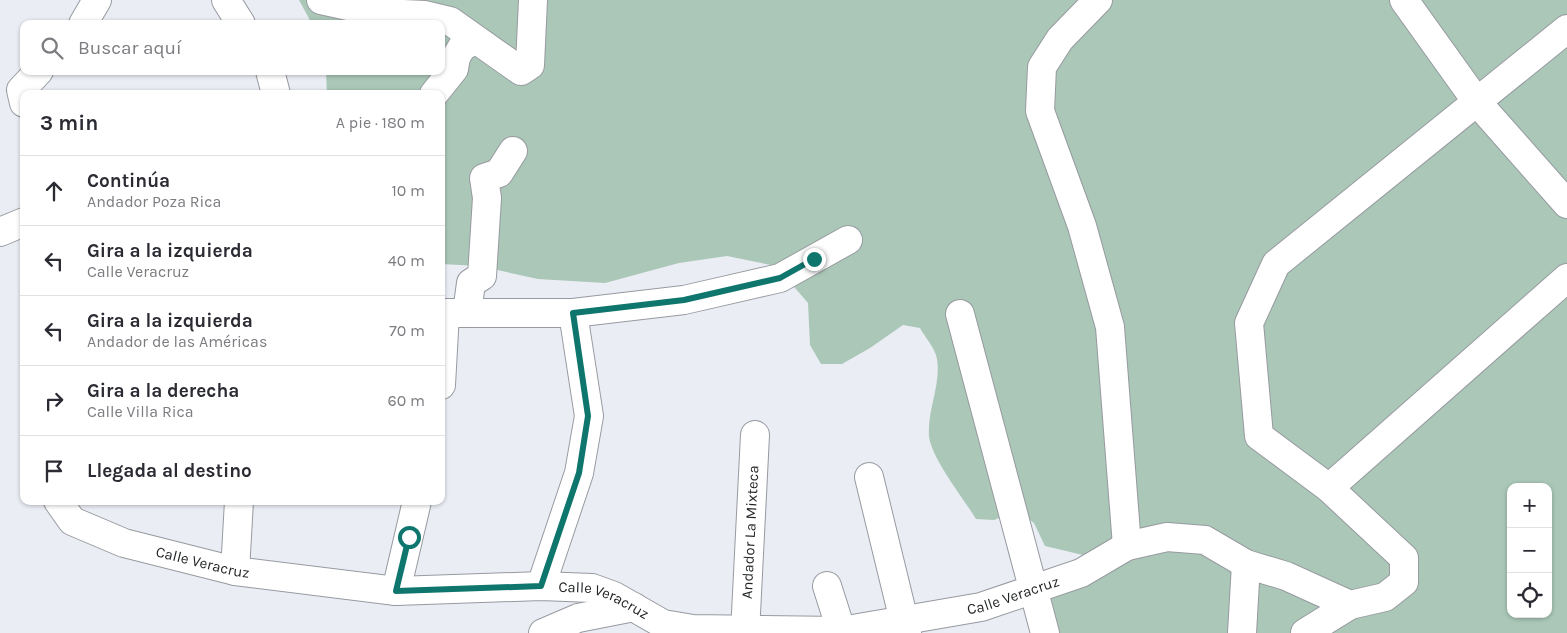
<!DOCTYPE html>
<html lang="es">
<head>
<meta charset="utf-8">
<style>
  body { margin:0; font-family:Karla,sans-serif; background:#f2f2f3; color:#2b2b33 }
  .controls { position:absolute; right:15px; bottom:15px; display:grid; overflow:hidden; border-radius:10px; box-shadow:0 1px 4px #0004 }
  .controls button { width:45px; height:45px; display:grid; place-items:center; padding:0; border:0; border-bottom:1px solid #e1e1e2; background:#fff; color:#2b2b33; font:25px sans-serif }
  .stop { position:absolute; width:15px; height:15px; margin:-11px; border:4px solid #0f766e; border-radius:50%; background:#fff }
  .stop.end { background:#0f766e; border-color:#fff; box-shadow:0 1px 5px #0008 }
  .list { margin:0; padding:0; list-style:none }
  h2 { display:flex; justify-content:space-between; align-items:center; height:65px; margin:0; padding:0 20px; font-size:21px }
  h2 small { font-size:16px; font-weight:400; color:#7c7c81 }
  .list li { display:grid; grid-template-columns:32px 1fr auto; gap:15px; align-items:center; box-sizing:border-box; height:70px; padding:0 20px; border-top:1px solid #e1e1e2 }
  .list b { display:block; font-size:19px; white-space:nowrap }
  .list p { margin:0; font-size:16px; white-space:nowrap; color:#7c7c81 }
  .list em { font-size:16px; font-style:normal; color:#7c7c81 }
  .icon { flex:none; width:28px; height:28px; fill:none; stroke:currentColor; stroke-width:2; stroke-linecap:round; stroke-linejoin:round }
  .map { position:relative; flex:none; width:1567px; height:633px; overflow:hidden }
  .search { position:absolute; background:#fff; box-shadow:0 1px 4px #0004; left:20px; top:20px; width:425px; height:55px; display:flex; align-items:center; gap:12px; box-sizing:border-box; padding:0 18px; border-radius:10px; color:#7c7c81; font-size:19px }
  .panel { position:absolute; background:#fff; box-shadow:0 1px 4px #0004; left:20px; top:90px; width:425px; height:415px; border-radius:10px }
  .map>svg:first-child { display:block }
  .green { fill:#aac7b7; fill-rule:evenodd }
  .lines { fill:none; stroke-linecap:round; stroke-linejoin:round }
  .minor-casing { stroke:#979aa0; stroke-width:30 }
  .minor { stroke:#fff; stroke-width:28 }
  .route { stroke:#0f766e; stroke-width:6 }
  .labels { text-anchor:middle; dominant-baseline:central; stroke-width:4; stroke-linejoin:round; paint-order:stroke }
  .street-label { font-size:15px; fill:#1f2123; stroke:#fff }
</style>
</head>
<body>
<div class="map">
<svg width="1567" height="633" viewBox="0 0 1567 633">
  <rect width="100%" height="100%" fill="#eaedf4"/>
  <path class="green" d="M299,0H1567V633H1035L1047,591L1085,571L1083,555L1045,546L1034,523L1017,511L994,520L976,519C964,499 931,458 929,436C927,409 943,381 936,355C933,346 925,337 920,328L903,325L870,348L842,364H821L810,345L808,303L776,266L727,256L679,263L605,283L538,279L479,266L441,264V94H327L326,71H441V24H312ZM1511,487H1548V614H1511Z"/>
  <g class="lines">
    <defs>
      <g id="minor">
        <path d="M226,0L241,24"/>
        <path d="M321,0L380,13L425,15L450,21L521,71L530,65L533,0"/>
        <path d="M1098,0L1060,39L1042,67L1040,111L1082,226L1110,327L1127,546"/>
        <path d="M1404,0L1477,102L1567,204"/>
        <path d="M83,24L97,0"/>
        <path d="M1567,29L1276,264L1249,323L1259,436L1329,488L1567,278"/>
        <path d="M270,71L276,94"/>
        <path d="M434,94L454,69L456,57L462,47L475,40"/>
        <path d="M24,103L21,90L39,71"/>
        <path d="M0,232L24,222"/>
        <path d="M441,313H573L684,300L780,278L848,240"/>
        <path d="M467,313L471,283L482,276L487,198L484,178L499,173L513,151"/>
        <path d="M960,314L1045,633"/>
        <path d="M441,385L445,313"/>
        <path d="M869,477L907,633"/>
        <path d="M1329,488L1404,558V582L1385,597L1350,605"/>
        <path id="s1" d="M58,501L72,521L124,543L235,571L396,591L541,586L592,588L614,596L663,624L693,629L841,631L981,607L1081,573L1127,546L1167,537L1205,540L1246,564L1286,576L1350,605L1305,633"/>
        <path d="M235,571L239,501"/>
        <path d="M541,586L579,473L589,416L573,313"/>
        <path d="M827,586L842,633"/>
        <path d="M396,591L417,501"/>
        <path d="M543,633L578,618L634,607"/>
        <path id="s2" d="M745,633L755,435"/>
        <path d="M1242,633L1246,564"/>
      </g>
    </defs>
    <use href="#minor" class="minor-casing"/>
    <use href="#minor" class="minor"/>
  </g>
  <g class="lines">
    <path class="route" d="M409,537L396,591L541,586L579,473L588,416L573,313L684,300L780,278L814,259"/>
  </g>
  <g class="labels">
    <g class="street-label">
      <text stroke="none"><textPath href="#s2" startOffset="101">Andador La Mixteca</textPath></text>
      <text stroke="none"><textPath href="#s1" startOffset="162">Calle Veracruz</textPath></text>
      <text stroke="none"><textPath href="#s1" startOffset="988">Calle Veracruz</textPath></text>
      <text stroke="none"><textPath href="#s1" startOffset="568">Calle Veracruz</textPath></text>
    </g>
  </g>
</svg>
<div class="controls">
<button>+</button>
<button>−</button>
<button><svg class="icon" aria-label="locate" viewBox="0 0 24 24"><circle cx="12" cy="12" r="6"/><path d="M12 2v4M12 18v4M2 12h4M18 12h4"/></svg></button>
</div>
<div class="stop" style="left:409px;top:537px"></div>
<div class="stop end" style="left:814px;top:259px"></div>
<div class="search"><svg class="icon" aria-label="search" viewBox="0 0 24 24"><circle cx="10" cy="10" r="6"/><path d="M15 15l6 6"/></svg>Buscar aquí</div>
<section class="panel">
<h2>3 min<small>A pie · 180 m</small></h2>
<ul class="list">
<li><svg class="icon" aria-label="ahead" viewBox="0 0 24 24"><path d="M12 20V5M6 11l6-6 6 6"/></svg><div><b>Continúa</b><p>Andador Poza Rica</p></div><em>10 m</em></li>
<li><svg class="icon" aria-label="left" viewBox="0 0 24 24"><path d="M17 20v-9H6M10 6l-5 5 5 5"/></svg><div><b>Gira a la izquierda</b><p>Calle Veracruz</p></div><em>40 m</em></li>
<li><svg class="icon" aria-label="left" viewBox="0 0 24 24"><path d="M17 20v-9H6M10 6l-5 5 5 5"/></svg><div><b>Gira a la izquierda</b><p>Andador de las Américas</p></div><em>70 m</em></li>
<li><svg class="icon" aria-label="right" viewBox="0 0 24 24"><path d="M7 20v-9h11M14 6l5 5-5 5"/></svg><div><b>Gira a la derecha</b><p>Calle Villa Rica</p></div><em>60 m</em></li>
<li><svg class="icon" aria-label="arrive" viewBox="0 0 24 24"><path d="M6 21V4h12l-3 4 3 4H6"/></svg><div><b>Llegada al destino</b></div></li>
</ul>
</section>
</div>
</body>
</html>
